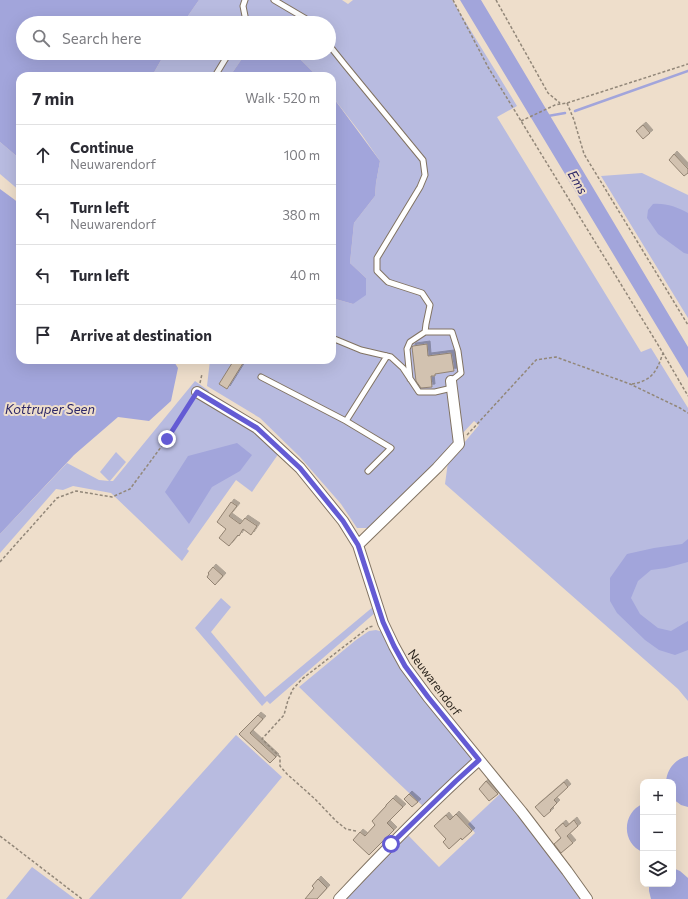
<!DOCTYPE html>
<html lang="en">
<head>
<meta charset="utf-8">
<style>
  body { margin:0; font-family:Commissioner,sans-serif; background:#f7f7f7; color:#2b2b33 }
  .controls { position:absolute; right:12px; bottom:12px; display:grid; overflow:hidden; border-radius:8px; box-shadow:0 4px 16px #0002 }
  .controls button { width:36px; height:36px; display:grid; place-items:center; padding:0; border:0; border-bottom:1px solid #e1e1e2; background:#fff; color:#2b2b33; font:20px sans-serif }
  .stop { position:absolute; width:12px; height:12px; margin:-9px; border:3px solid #645bd4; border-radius:50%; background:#fff }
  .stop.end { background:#645bd4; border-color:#fff; box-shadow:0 1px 4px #0008 }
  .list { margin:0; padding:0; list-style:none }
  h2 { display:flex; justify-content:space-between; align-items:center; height:52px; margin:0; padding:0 16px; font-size:17px }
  h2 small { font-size:13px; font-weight:400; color:#7c7c81 }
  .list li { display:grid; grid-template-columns:26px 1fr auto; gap:12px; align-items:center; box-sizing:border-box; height:60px; padding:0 16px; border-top:1px solid #e1e1e2 }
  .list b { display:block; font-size:15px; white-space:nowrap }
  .list p { margin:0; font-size:13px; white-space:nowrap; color:#7c7c81 }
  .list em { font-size:13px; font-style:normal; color:#7c7c81 }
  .icon { flex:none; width:22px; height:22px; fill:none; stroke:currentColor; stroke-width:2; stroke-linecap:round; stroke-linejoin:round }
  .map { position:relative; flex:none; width:688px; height:899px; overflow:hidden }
  .search { position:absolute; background:#fff; box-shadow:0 4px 16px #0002; left:16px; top:16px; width:320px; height:44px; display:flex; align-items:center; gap:10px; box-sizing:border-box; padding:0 14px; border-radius:22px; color:#7c7c81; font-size:15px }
  .panel { position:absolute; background:#fff; box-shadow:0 4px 16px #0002; left:16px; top:72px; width:320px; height:292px; border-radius:12px }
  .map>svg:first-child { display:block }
  .green { fill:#b8bbe0 }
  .water { fill:#a2a5db }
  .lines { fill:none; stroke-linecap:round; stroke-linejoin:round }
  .stream { stroke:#a2a5db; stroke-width:2.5 }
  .building { fill:#d2c2b0; stroke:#928372; filter:url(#shadow) }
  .lane-casing { stroke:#817362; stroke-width:7 }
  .street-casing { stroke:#817362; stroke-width:12 }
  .path { stroke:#928779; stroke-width:1.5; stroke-dasharray:3 2; stroke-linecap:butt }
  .lane { stroke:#fff; stroke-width:5 }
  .street { stroke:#fff; stroke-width:10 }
  .route { stroke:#645bd4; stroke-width:5 }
  .labels { text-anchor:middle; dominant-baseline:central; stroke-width:4; stroke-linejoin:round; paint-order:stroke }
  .street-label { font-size:12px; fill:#241e17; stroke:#eedecb }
  .water-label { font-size:13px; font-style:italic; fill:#2c2767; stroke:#eedecb }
</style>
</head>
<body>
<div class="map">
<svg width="688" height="899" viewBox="0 0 688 899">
  <defs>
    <filter id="shadow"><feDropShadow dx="3" dy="-3" stdDeviation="0" flood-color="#0004"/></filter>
  </defs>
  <rect width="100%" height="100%" fill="#eedecb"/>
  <path class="green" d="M199,0H342L348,4L353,0H452L517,106L497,117L641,352L651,348L688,408V701L678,689L445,484L448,462L479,425L474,421L439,459L369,528H357L341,504L300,457L260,418L207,386L210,360H332V298L353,304L366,278L350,263L354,223L375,196L376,183L380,161L362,135L332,96V76H317L294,53H329V23H183Z
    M165,53H253L241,60L230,76H152Z
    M0,142L20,159V191L0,174Z
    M642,173L688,195V318L601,176Z
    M195,381L209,391L203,400L254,432L279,453L252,492L236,480L187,549L189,551L182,561L111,493L73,486L63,490L56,489L0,553V534L67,463L99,480L109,481L100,472L116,452L126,462L110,481H113Z
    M221,598L231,607L211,632L265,697L374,606L376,612L270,704L267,701L262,706L195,628Z
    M376,630L383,632L472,756L471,764L425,808L389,774L299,687L356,640L369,631Z
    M236,735L282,777L181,899H89Z
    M502,792L582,899H343L406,833L439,867L475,833L468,824Z
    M32,867L75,899H6Z"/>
  <path class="water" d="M0,0H199L183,23H23V53H165L152,76H20V159L0,142Z
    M460,0H481L688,347V378Z
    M253,53H294L317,76H230L241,60Z
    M332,96L380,161L376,183L375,196L354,223L350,263L366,278V295L353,304L332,298Z
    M0,189L15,200L20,205V360H173L178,368L171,401L149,421L118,417L74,455L0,534Z
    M653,204C666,203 677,207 688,213V254L684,253L658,234L647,218L648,210Z
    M237,443L252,455L240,471L212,487L189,524L165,492L188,456Z
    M688,539V562L666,568L651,570L638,581L631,598L640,614L658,628L671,631L688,621V650L675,655L659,650L645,640L617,613L610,601V578L627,554L654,548L682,544Z
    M688,756V807L681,805L673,799V782H666C667,769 675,759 688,756Z
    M643,804V852C621,844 622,812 643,804Z
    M673,868L680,871L688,878V899H651L649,891V884H673Z"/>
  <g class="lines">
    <path class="stream" d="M575,111L688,71
      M548,116L565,113"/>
  </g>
  <path class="building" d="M643,125L650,133L643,139L636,131Z
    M674,154L688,169V173L684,176L669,160Z
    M427,344L428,356L451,353L454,371L435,374V376H431L432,387L421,388L416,381L412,347L413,346Z
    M234,360H245L227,389L219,384Z
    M231,502L237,506L229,516L240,524L245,518L257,526L251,535L243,529L239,536L238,535L229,546L219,538L226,529L217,522Z
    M213,567L223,576L215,585L207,577L209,574L208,573Z
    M258,715L263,719L250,733L276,757L270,763L239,734Z
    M486,781L498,794L489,801L479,789Z
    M564,782L568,787L554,800L557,803L550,810L551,811L544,817L535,807Z
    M409,794L418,802L412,807L404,799Z
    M393,798L403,807L387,823L394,830L369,855L353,840L360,832L365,836L375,825L372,821L386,806V805Z
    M456,814L472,831L462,840L461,838L449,849L443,842L446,839L434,826L446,815L450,820Z
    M574,820L578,826L567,836L573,843L561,853L554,844L561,838L555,830L563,823L566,827Z
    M318,879L327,888L317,899H305L314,888L312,886Z"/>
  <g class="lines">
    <defs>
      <path id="lane" d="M245,0L243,6L246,21L245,23
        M274,0L313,23
        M329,45L345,65L423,160L425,175L420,187L377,258V271L388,282L422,293L430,305L426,324L425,332L410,342L407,349L410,379
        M215,76L229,53
        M425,332H452L458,351L461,373L451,381
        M332,338L361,350L391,357L403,368L419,392H435L452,388
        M261,377L346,421L387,356
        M346,421L391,448L368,471"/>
      <path id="street" d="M197,392L257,428L300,468L343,521L358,545L383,623L394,646L405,666L428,697L522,812L567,871L587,899
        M358,545L437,468L459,444L451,381
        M339,899C384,851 430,804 479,760"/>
    </defs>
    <use href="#lane" class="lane-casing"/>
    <use href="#street" class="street-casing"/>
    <path class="path" d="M453,0L488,67L663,353L688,396
      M496,0L548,93L560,103
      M567,103L574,120L584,154L688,325
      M521,121L555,105L567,103L688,64
      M200,383L202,374
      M632,384C652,381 657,371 663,353
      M467,435L536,360L556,357L630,384L680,408L688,413
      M0,562L57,498L76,491L112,497L130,489L167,439L192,399
      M356,831L346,829L336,821L315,799L287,774L280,766V757L262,739L284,715L288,700L293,689L302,679L355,638L369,627L374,626
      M0,836L82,899"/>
    <use href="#lane" class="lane"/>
    <use href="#street" class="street"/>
  </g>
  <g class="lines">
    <path class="route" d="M167,439L197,392L257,428L300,468L343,521L358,545L383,622L394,646L405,666L428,697L479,760L456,781L391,844"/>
  </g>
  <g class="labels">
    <g class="street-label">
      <text transform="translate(435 682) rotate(53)">Neuwarendorf</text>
    </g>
    <g class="water-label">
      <text transform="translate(578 182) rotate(59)">Ems</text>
      <text x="50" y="409">Kottruper Seen</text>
    </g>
  </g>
</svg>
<div class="controls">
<button>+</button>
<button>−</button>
<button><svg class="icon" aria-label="layers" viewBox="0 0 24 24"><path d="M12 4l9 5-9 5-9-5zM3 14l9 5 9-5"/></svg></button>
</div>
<div class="stop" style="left:391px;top:844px"></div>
<div class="stop end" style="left:167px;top:439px"></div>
<div class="search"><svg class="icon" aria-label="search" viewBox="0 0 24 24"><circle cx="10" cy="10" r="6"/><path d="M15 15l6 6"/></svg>Search here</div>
<section class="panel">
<h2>7 min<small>Walk · 520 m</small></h2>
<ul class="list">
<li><svg class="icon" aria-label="ahead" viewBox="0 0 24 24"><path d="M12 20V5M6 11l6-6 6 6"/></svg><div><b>Continue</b><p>Neuwarendorf</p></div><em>100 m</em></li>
<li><svg class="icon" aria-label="left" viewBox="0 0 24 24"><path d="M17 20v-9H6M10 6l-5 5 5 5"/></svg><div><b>Turn left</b><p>Neuwarendorf</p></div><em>380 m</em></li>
<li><svg class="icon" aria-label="left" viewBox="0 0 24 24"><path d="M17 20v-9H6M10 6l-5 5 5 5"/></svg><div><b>Turn left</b></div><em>40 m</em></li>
<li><svg class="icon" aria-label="arrive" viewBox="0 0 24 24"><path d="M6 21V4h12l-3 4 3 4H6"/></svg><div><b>Arrive at destination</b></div></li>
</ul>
</section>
</div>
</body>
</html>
